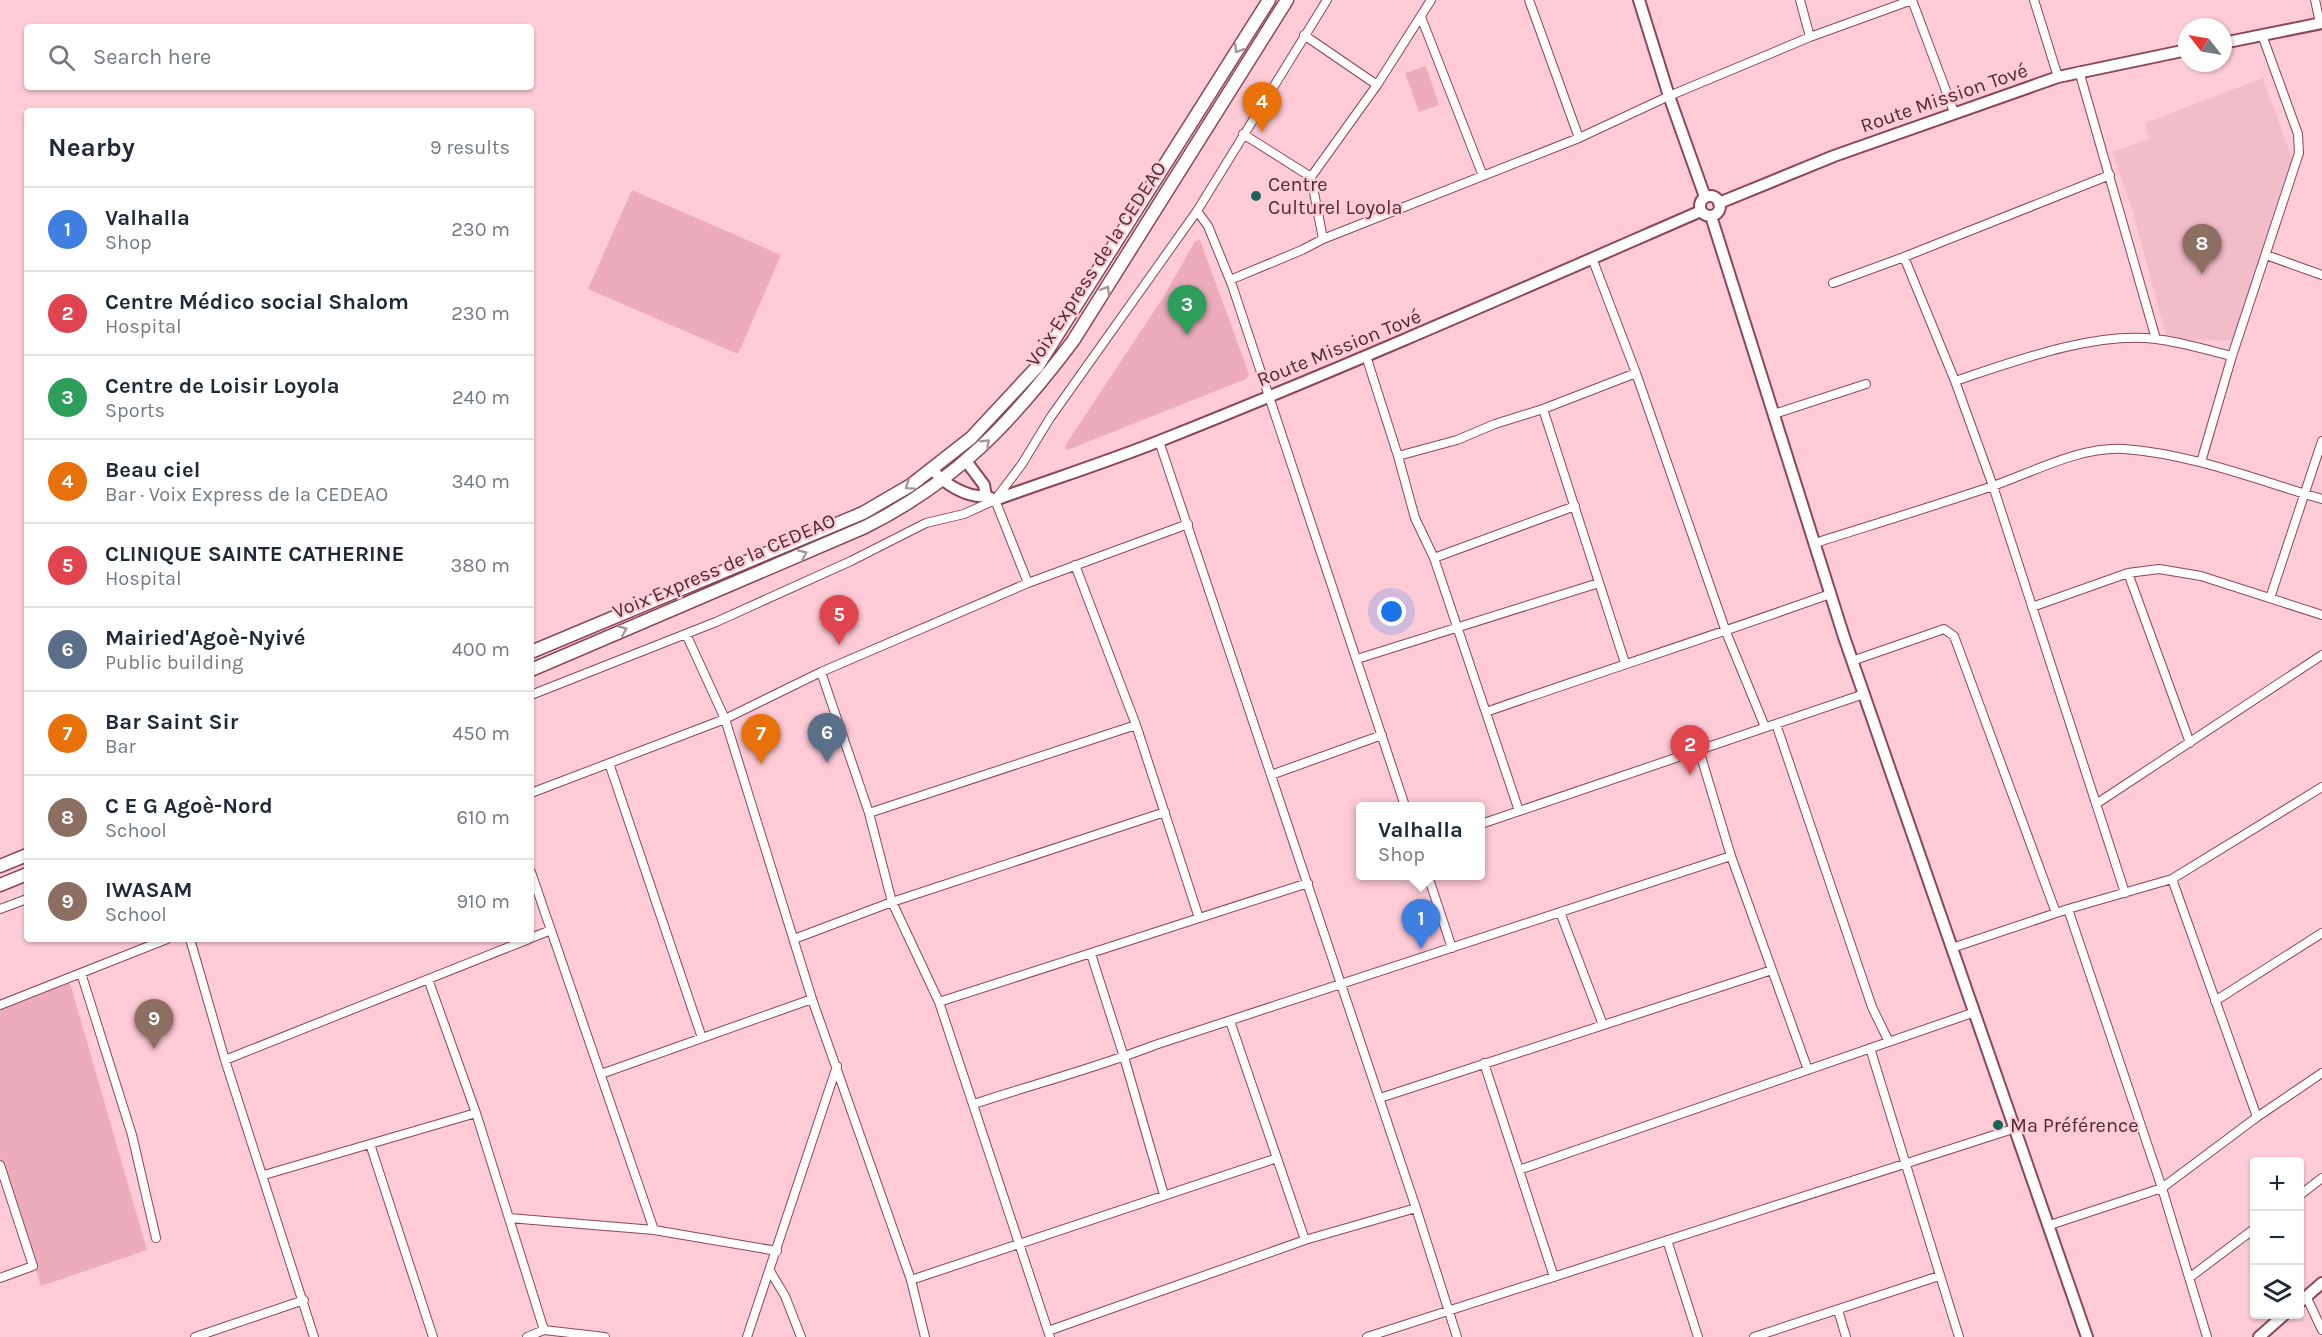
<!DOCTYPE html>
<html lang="en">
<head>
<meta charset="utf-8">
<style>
  body { margin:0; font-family:Karla,sans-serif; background:#f6f6f7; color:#1f2937 }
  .controls { position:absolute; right:18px; bottom:18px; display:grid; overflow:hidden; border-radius:6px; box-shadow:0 2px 4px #0004 }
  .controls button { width:54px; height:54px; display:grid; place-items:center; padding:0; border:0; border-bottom:2px solid #e0e1e3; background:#fff; color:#1f2937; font:30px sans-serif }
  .compass { position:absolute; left:2178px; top:18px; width:54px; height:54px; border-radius:50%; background:#fff; box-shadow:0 2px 4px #0004; rotate:301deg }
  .you { position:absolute; left:1392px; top:612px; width:21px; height:21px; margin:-15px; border:4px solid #fff; border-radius:50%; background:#1a73e8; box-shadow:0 0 0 9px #1a73e833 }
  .badge { display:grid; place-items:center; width:39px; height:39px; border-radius:50%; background:#19635b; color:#fff; font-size:20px; font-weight:700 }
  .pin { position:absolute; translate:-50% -50px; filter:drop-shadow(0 2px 3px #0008) }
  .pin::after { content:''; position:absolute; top:32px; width:21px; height:18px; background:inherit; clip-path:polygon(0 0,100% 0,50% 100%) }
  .popup { position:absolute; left:1356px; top:802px; width:129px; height:78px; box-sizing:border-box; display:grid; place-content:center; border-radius:6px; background:#fff; filter:drop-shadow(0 2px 4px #0005); font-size:20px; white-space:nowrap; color:#747a83 }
  .popup b { font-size:22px; color:#1f2937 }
  .popup::after { content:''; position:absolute; left:50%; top:100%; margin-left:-12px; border:12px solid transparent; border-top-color:#fff }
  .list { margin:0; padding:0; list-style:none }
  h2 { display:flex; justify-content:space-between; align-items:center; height:78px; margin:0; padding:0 24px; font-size:26px }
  h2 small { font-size:20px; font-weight:400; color:#747a83 }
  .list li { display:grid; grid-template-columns:39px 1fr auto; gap:18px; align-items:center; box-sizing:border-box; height:84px; padding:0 24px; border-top:2px solid #e0e1e3 }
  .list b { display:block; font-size:22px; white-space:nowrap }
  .list p { margin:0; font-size:20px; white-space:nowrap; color:#747a83 }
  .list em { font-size:20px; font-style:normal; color:#747a83 }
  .icon { flex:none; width:33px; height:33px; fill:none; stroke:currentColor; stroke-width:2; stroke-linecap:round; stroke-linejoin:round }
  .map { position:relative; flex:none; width:2322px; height:1337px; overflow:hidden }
  .search { position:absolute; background:#fff; box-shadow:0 2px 4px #0004; left:24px; top:24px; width:510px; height:66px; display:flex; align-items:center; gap:15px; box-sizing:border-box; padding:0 21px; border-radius:6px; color:#747a83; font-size:22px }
  .panel { position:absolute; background:#fff; box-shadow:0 2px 4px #0004; left:24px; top:108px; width:510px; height:834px; border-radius:6px }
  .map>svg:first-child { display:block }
  .built { fill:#f2bcc8 }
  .green { fill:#edacbb }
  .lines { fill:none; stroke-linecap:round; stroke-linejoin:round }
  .street-casing { stroke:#8c4559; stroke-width:10 }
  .secondary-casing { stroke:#8c4559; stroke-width:14 }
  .primary-casing { stroke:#8c4559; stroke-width:15 }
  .street { stroke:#fff; stroke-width:8 }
  .secondary { stroke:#fff; stroke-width:10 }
  .primary { stroke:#fff; stroke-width:12 }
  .oneway { stroke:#a6969a }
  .poi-dot { fill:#19635b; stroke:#fecbd7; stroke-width:2 }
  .labels { text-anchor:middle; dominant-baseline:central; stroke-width:4.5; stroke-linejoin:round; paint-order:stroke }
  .street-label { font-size:20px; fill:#4d2c34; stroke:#fecbd7 }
  .poi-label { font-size:20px; fill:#4d2c34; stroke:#fecbd7; text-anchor:start }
</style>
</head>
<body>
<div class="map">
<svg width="2322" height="1337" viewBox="0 0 2322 1337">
  <rect width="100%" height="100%" fill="#fecbd7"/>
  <path class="built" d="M2263,78L2292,159L2233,341L2167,339L2132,209L2112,152L2149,139L2145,123Z"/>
  <path class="green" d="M1426,66L1439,105L1419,112L1405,73Z
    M632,190L781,255L738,354L588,289Z
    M1200,240L1249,374L1246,379L1067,450L1065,446L1164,296L1195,241Z
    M70,983L147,1250L41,1286L0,1158V1010Z"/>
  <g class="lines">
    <defs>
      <path id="street" d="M1529,0L1579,138
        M1800,0L1810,37
        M1912,0L1954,112
        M2034,0L2058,77
        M2315,0L2320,23
        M1421,17L1483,176
        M1304,35L1377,85
        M2079,71L2156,339
        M1243,134L1311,177L1323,239
        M1311,177L1377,85L1431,0
        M1197,211L1208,226L1232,285L1405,806
        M2266,255L2322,275
        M1904,257L1955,381L1993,486L2125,893
        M1592,258L1636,373L1726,632L1765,727
        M1230,280L1302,250L1323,239L1579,138L1669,96L1810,37L1912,0
        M1833,283L1904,257L2110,175
        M1366,356L1398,456L1415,518L1434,558
        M1955,381C2013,362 2094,331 2156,339C2181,342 2207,350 2232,356
        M1774,414L1866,384
        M1159,441L1416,1208L1457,1337
        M1398,456L1457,440L1495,424L1543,409
        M2201,462L2232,356L2299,153L2298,134L2262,35
        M995,500L1028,583
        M1815,543C1875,524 1934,506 1993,486C2033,472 2081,446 2124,449C2192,454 2257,480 2322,499
        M1075,565L1136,725L1199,918
        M2128,573L2190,743
        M2270,598L2322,441
        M2032,607L2128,573L2159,569L2201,576L2322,615
        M686,634L725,719L812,999L911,1280L925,1337
        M1357,659L1599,583
        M1852,661L1944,629L1954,636L2056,913
        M1625,663L1543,409L1636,373
        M821,672L869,813L892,902L939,1002L1050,1337
        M531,695L716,622L851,561L926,523L964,514L995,500L1022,464L1050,418L1197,211L1327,0
        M1486,712C1600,672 1716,635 1830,594
        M1776,724L1872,1007L1889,1042
        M1699,750L1731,856L1808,1070
        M609,763L702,1038
        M1271,775L1382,735
        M531,793L725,719L821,672L1028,583L1188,524
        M2096,804L2322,655
        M1519,811L1434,558L1575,506
        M869,813L1136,725
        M1481,824L1864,694
        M531,872L654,1230L777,1251
        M1428,876L1452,948
        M2172,879L2257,1117
        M0,909L27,899
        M2068,909L2162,1188L2207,1337
        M1560,912L1603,1025
        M531,938L551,930
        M190,939L225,1060L314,1337
        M794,939L892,902L1165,812
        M1952,948L2068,909L2172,879L2322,787
        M1091,954L1124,1057L1164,1195
        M81,973L132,1135L156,1238
        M428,979L476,1113L544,1330
        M2215,1001L2322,933
        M939,1002L1308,883
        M0,1005L167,939
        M1230,1021L1305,1240
        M1870,1048L1959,1337
        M225,1060L529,939
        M1484,1063L1554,1277
        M601,1074L812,999
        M1380,1098L1772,970
        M974,1104C1034,1084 1096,1068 1155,1045L1731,856
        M370,1144L433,1337
        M0,1165L33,1266L0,1278
        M1519,1170L1975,1012
        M264,1175L476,1113
        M2300,1195L2322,1178
        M509,1218L654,1230
        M2050,1225L2162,1188L2257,1117L2322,1073
        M1667,1240L1698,1337
        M770,1271L785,1296L801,1337
        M2189,1278L2254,1229
        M911,1280L1277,1158
        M2306,1296L2322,1330
        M1838,1310L1846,1337
        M1048,1331L1305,1240L1416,1208
        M195,1337L304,1300
        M527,1337L544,1330L605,1337
        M747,1337L837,1066
        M1367,1337L2016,1128
        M1754,1337L1939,1276"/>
      <path id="secondary" d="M1639,0L1669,96L1705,197
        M2223,43L2322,23
        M1700 206a10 10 0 1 1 20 0a10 10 0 1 1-20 0Z
        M1719,203L1834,156L2058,77L2187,50
        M1711,216L1844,637L2087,1337
        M966,461L984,485L986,496
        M932,469C944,484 967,498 986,496
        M986,496L995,500C1050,480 1107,462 1162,440C1343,368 1522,289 1701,211
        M2300,1302L2322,1283
        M2259,1337L2285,1314"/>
      <path id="primary" d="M531,652L863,513L911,485L971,438L1037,367L1269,0
        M531,670L865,527C957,481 1012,422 1073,341L1287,0
        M0,866L27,855
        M0,885L27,874"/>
    </defs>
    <use href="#street" class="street-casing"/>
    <use href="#secondary" class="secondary-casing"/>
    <use href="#primary" class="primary-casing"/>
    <use href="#street" class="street"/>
    <use href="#secondary" class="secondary"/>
    <use href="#primary" class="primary"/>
  </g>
  <defs><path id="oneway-chevron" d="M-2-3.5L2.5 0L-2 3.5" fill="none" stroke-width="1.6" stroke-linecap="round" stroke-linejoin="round" transform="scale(1.5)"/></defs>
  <g class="oneway">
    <use href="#oneway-chevron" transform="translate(1238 49) rotate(122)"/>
    <use href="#oneway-chevron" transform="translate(1106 290) rotate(-58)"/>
    <use href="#oneway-chevron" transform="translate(986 443) rotate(-43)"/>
    <use href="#oneway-chevron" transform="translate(909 486) rotate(146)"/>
    <use href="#oneway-chevron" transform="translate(803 554) rotate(-23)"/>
    <use href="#oneway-chevron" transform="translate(623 630) rotate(-23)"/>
  </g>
  <g class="poi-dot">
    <circle cx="1256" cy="196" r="6"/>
    <circle cx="1998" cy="1125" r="6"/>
  </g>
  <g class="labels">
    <g class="street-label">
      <text transform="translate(1944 98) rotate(-19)">Route Mission Tové</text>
      <text transform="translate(1096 264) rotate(-57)">Voix Express de la CEDEAO</text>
      <text transform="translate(1339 348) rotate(-22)">Route Mission Tové</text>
      <text transform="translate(724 566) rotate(-23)">Voix Express de la CEDEAO</text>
    </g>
    <g class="poi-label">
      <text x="1268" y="184">Centre<tspan x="1268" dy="23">Culturel Loyola</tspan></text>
      <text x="2010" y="1125">Ma Préférence</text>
    </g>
  </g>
</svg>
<div class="controls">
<button>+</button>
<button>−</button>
<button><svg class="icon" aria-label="layers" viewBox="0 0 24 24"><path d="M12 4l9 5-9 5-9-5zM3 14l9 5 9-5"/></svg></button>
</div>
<svg class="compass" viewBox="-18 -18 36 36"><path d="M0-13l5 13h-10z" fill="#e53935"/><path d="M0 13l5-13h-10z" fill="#747a83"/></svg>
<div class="you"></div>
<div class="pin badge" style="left:1421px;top:949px;background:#3f7fe0">1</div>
<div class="popup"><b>Valhalla</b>Shop</div>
<div class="pin badge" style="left:1690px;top:775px;background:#e0444e">2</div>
<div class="pin badge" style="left:1187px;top:335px;background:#2e9e5b">3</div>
<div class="pin badge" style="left:1262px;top:132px;background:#e8710a">4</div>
<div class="pin badge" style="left:839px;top:645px;background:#e0444e">5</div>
<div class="pin badge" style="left:827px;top:763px;background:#5c6f8a">6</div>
<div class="pin badge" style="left:761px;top:764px;background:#e8710a">7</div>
<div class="pin badge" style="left:2202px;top:274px;background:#8d6e63">8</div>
<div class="pin badge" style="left:154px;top:1049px;background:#8d6e63">9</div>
<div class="search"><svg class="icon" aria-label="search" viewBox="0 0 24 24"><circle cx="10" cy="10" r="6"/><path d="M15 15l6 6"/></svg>Search here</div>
<section class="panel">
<h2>Nearby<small>9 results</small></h2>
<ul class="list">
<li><span class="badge" style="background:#3f7fe0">1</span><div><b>Valhalla</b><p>Shop</p></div><em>230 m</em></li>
<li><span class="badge" style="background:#e0444e">2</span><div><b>Centre Médico social Shalom</b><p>Hospital</p></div><em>230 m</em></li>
<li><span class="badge" style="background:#2e9e5b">3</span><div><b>Centre de Loisir Loyola</b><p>Sports</p></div><em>240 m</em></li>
<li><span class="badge" style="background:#e8710a">4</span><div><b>Beau ciel</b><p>Bar · Voix Express de la CEDEAO</p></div><em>340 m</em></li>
<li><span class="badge" style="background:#e0444e">5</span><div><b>CLINIQUE SAINTE CATHERINE</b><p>Hospital</p></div><em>380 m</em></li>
<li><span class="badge" style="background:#5c6f8a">6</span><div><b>Mairied'Agoè-Nyivé</b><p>Public building</p></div><em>400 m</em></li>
<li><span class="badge" style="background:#e8710a">7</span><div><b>Bar Saint Sir</b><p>Bar</p></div><em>450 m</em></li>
<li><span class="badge" style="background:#8d6e63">8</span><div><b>C E G Agoè-Nord</b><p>School</p></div><em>610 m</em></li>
<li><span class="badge" style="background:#8d6e63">9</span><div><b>IWASAM</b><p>School</p></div><em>910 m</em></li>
</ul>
</section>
</div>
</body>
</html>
